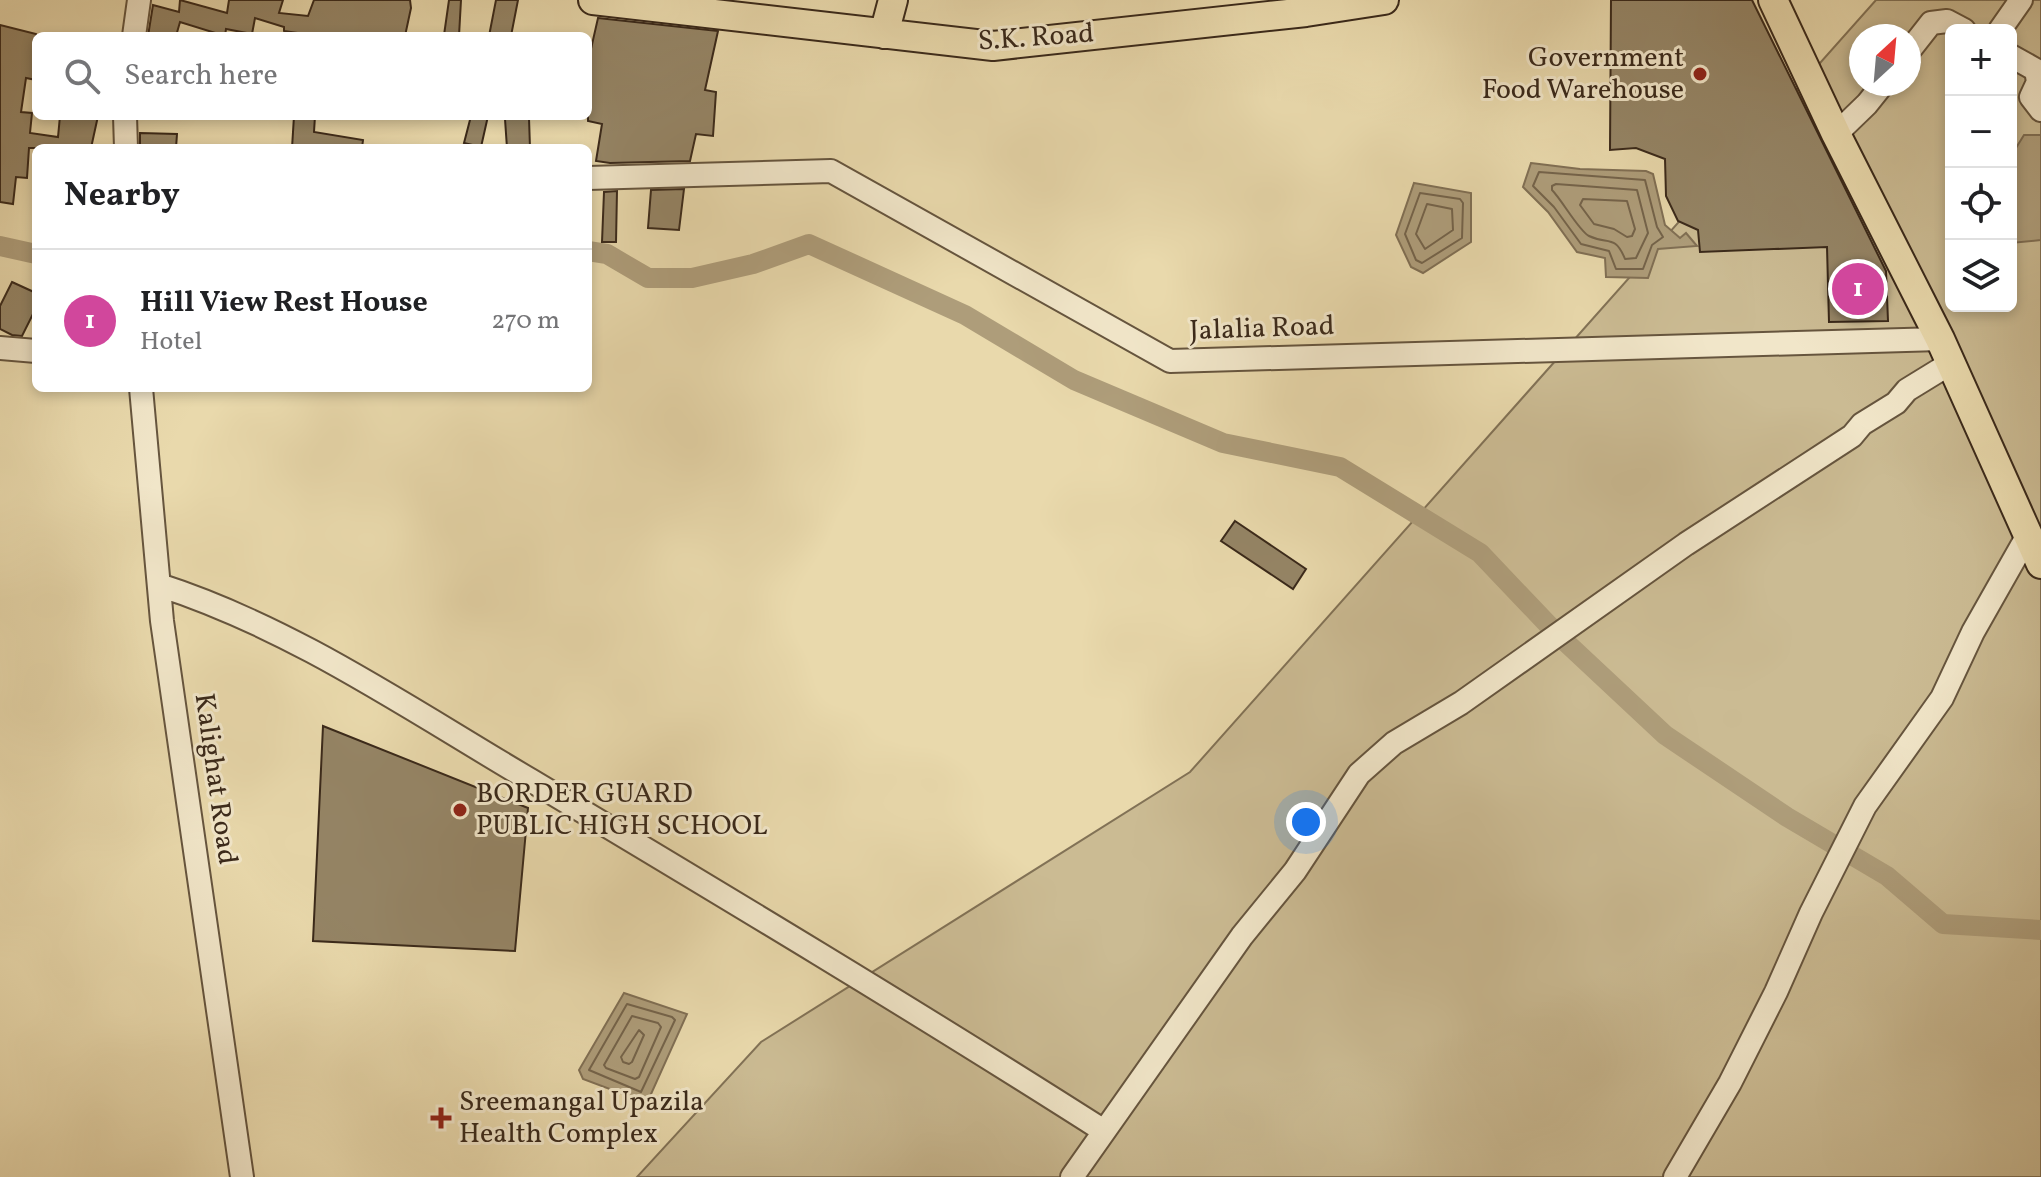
<!DOCTYPE html>
<html lang="en">
<head>
<meta charset="utf-8">
<style>
  body { margin:0; font-family:Vollkorn,serif; background:#f6f6f6; color:#202124 }
  .controls { position:absolute; right:24px; top:24px; display:grid; overflow:hidden; border-radius:12px; box-shadow:0 4px 12px #0003 }
  .controls button { width:72px; height:72px; display:grid; place-items:center; padding:0; border:0; border-bottom:2px solid #e0e0e0; background:#fff; color:#202124; font:40px sans-serif }
  .compass { position:absolute; left:1849px; top:24px; width:72px; height:72px; border-radius:50%; background:#fff; box-shadow:0 4px 12px #0003; rotate:26deg }
  .you { position:absolute; left:1306px; top:822px; width:28px; height:28px; margin:-20px; border:6px solid #fff; border-radius:50%; background:#1a73e8; box-shadow:0 0 0 12px #1a73e833 }
  .badge { display:grid; place-items:center; width:52px; height:52px; border-radius:50%; background:#8f2418; color:#fff; font-size:26px; font-weight:700 }
  .pin { position:absolute; translate:-50% -50%; border:4px solid #fff; box-shadow:0 2px 8px #0006 }
  .list { margin:0; padding:0; list-style:none }
  h2 { display:flex; justify-content:space-between; align-items:center; height:104px; margin:0; padding:0 32px; font-size:34px }
  h2 small { font-size:26px; font-weight:400; color:#757577 }
  .list li { display:grid; grid-template-columns:52px 1fr auto; gap:24px; align-items:center; box-sizing:border-box; height:144px; padding:0 32px; border-top:2px solid #e0e0e0 }
  .list b { display:block; font-size:30px; white-space:nowrap }
  .list p { margin:0; font-size:26px; white-space:nowrap; color:#757577 }
  .list em { font-size:26px; font-style:normal; color:#757577 }
  .icon { flex:none; width:44px; height:44px; fill:none; stroke:currentColor; stroke-width:2; stroke-linecap:round; stroke-linejoin:round }
  .map { position:relative; flex:none; width:2041px; height:1177px; overflow:hidden }
  .search { position:absolute; background:#fff; box-shadow:0 4px 12px #0003; left:32px; top:32px; width:560px; height:88px; display:flex; align-items:center; gap:20px; box-sizing:border-box; padding:0 28px; border-radius:12px; color:#757577; font-size:30px }
  .panel { position:absolute; background:#fff; box-shadow:0 4px 12px #0003; left:32px; top:144px; width:560px; height:248px; border-radius:12px }
  .map>svg:first-child { display:block }
  .green { fill:#cbbb93; stroke:#827256; stroke-width:2; fill-rule:evenodd }
  .water { fill:#ae9d7a; stroke:#806f54; stroke-width:2 }
  .lines { fill:none; stroke-linecap:round; stroke-linejoin:round }
  .shore { stroke:#74634a; stroke-width:2 }
  .canal { stroke:#ae9d7a; stroke-width:20 }
  .building { fill:#958566; stroke:#3a291a; stroke-width:2 }
  .minor-casing { stroke:#66553e; stroke-width:26 }
  .major-casing { stroke:#3a291a; stroke-width:32 }
  .minor { stroke:#f1e6c9; stroke-width:22 }
  .major { stroke:#e9d9ac; stroke-width:28 }
  .poi-dot { fill:#8f2418; stroke:#f1e6c9; stroke-width:3 }
  .labels { text-anchor:middle; dominant-baseline:central; stroke-width:6; stroke-linejoin:round; paint-order:stroke }
  .street-label { font-size:28px; fill:#3a291a; stroke:#f1e6c9 }
  .poi-label { font-size:28px; fill:#3a291a; stroke:#f1e6c9; text-anchor:start }
</style>
</head>
<body>
<div class="map">
<svg width="2041" height="1177" viewBox="0 0 2041 1177">
  <rect width="100%" height="100%" fill="#e9d9ac"/>
  <filter id="stains"><feTurbulence type="fractalNoise" baseFrequency=".0025" numOctaves="4"/><feColorMatrix values="0 0 0 0 .2 0 0 0 0 .09 0 0 0 0 .02 0 0 0 .5 -.17"/></filter>
  <radialGradient id="worn" r=".72"><stop offset=".6" stop-color="#630" stop-opacity="0"/><stop offset="1" stop-color="#630" stop-opacity=".3"/></radialGradient>
  <path class="green" d="M1876,0H2041V1177H637L761,1042L1190,772ZM1951,30H2011V306H1951ZM1861,36H1909V84H1861Z"/>
  <path class="water" d="M2024,135H2041V240L2011,243V156Z
    M1531,163L1580,169L1646,171L1653,174L1665,225L1680,238L1686,233L1697,246L1658,249L1648,278L1606,277L1605,258L1577,252L1548,212L1523,187Z
    M1414,183L1471,193V242L1423,273L1411,267L1396,235Z
    M624,993L687,1014L647,1103L583,1079L579,1070Z"/>
  <g class="lines">
    <path class="shore" d="M1539,172L1645,180L1657,227L1663,237L1652,245L1643,269H1616L1609,251L1581,244L1554,207L1533,186Z
      M1556,184L1637,190L1648,233L1636,258L1625,259C1615,234 1608,245 1589,236C1579,231 1562,200 1552,190V186Z
      M1420,193L1460,199L1463,203L1462,238L1422,263L1416,260L1405,234Z
      M1583,199L1627,201L1635,229L1632,236L1627,237L1614,229L1594,224L1580,205Z
      M1427,204L1452,209L1453,230L1425,249L1416,234Z
      M627,1004L672,1017L675,1020L641,1092L589,1070Z
      M632,1016L658,1023L661,1027L639,1077L635,1079L606,1068L604,1065Z
      M639,1030L644,1035L632,1062L629,1064L623,1062L621,1057Z"/>
    <path class="canal" d="M0,246L36,254
      M588,251L607,254L648,278H692L753,264L809,244L965,315L1074,380L1223,443L1340,467L1480,553L1557,634L1665,735L1787,817L1887,876L1943,924L2041,930"/>
  </g>
  <path class="building" d="M180,0L227,13L229,0H283L279,13L308,16L314,0H410L411,8L405,36H318L284,31V27L255,18L252,34L226,29L225,36L180,22L176,36H148L153,5L179,12Z
    M449,0H461L459,36L444,35Z
    M496,0H518L511,36H489Z
    M1611,0H1752L1886,271L1888,321L1829,322L1827,247L1700,252L1698,230L1678,221L1666,196L1665,159L1636,148L1610,150Z
    M598,18L718,31L705,90L716,92L713,136L696,134L690,161L610,163L596,161L602,124L588,121V62Z
    M0,25L36,34V80L26,78L21,112L32,113L30,133L58,137L60,116H98L91,148H29L27,178L16,177L13,204L0,202Z
    M294,116H315L314,132L363,140L362,148H292Z
    M471,116H488L481,147L464,143Z
    M529,118L530,148H507L505,119Z
    M140,133L177,134L176,148H140Z
    M684,189L679,230L648,228L651,190Z
    M617,191L616,242H602L604,192Z
    M12,282L36,293V308L22,336L12,335L0,329V306Z
    M1235,521L1306,569L1293,589L1221,541Z
    M323,726L528,808L515,951L313,941Z"/>
  <g class="lines">
    <defs>
      <path id="minor" d="M2000,30L2021,0
        M134,36L139,0
        M1909,51L1931,23L1947,21L1964,30
        M2011,56L2036,70L2038,82L2031,97L2041,110
        M125,116L126,148
        M1836,134L1867,104L1883,84
        M588,178L831,171L1170,361L1940,339
        M0,348L36,351
        M141,388L162,621L242,1177
        M159,585C293,628 411,710 532,781C724,896 916,1011 1104,1131
        M1072,1177L1242,936L1295,871L1359,774L1394,743L1461,703L1686,544L1852,436L1862,424L1896,403L1907,390L1951,363
        M1675,1177L1730,1083L1776,992L1811,913L1865,806L1942,698L1973,632L2028,535"/>
      <path id="major" d="M593,0L993,46L1306,12L1384,0
        M1773,0L1836,134L1940,339L2041,564
        M884,34L893,0"/>
    </defs>
    <use href="#minor" class="minor-casing"/>
    <use href="#major" class="major-casing"/>
    <use href="#minor" class="minor"/>
    <use href="#major" class="major"/>
  </g>
  <g class="poi-dot">
    <circle cx="1700" cy="74" r="8"/>
    <circle cx="460" cy="810" r="8"/>
    <path d="M437 1106h8v8h8v8h-8v8h-8v-8h-8v-8h8z"/>
  </g>
  <g class="labels">
    <g class="street-label">
      <text transform="translate(1036 38) rotate(-4)">S.K. Road</text>
      <text transform="translate(1262 329) rotate(-2)">Jalalia Road</text>
      <text transform="translate(215 779) rotate(82)">Kalighat Road</text>
    </g>
    <g class="poi-label">
      <text x="1684" y="58" text-anchor="end">Government<tspan x="1684" dy="32">Food Warehouse</tspan></text>
      <text x="476" y="794">BORDER GUARD<tspan x="476" dy="32">PUBLIC HIGH SCHOOL</tspan></text>
      <text x="459" y="1102">Sreemangal Upazila<tspan x="459" dy="32">Health Complex</tspan></text>
    </g>
  </g>
  <rect width="100%" height="100%" filter="url(#stains)"/>
  <rect width="100%" height="100%" fill="url(#worn)"/>
</svg>
<div class="controls">
<button>+</button>
<button>−</button>
<button><svg class="icon" aria-label="locate" viewBox="0 0 24 24"><circle cx="12" cy="12" r="6"/><path d="M12 2v4M12 18v4M2 12h4M18 12h4"/></svg></button>
<button><svg class="icon" aria-label="layers" viewBox="0 0 24 24"><path d="M12 4l9 5-9 5-9-5zM3 14l9 5 9-5"/></svg></button>
</div>
<svg class="compass" viewBox="-18 -18 36 36"><path d="M0-13l5 13h-10z" fill="#e53935"/><path d="M0 13l5-13h-10z" fill="#757577"/></svg>
<div class="you"></div>
<div class="pin badge" style="left:1858px;top:289px;background:#d1479c">1</div>
<div class="search"><svg class="icon" aria-label="search" viewBox="0 0 24 24"><circle cx="10" cy="10" r="6"/><path d="M15 15l6 6"/></svg>Search here</div>
<section class="panel">
<h2>Nearby<small></small></h2>
<ul class="list">
<li><span class="badge" style="background:#d1479c">1</span><div><b>Hill View Rest House</b><p>Hotel</p></div><em>270 m</em></li>
</ul>
</section>
</div>
</body>
</html>
